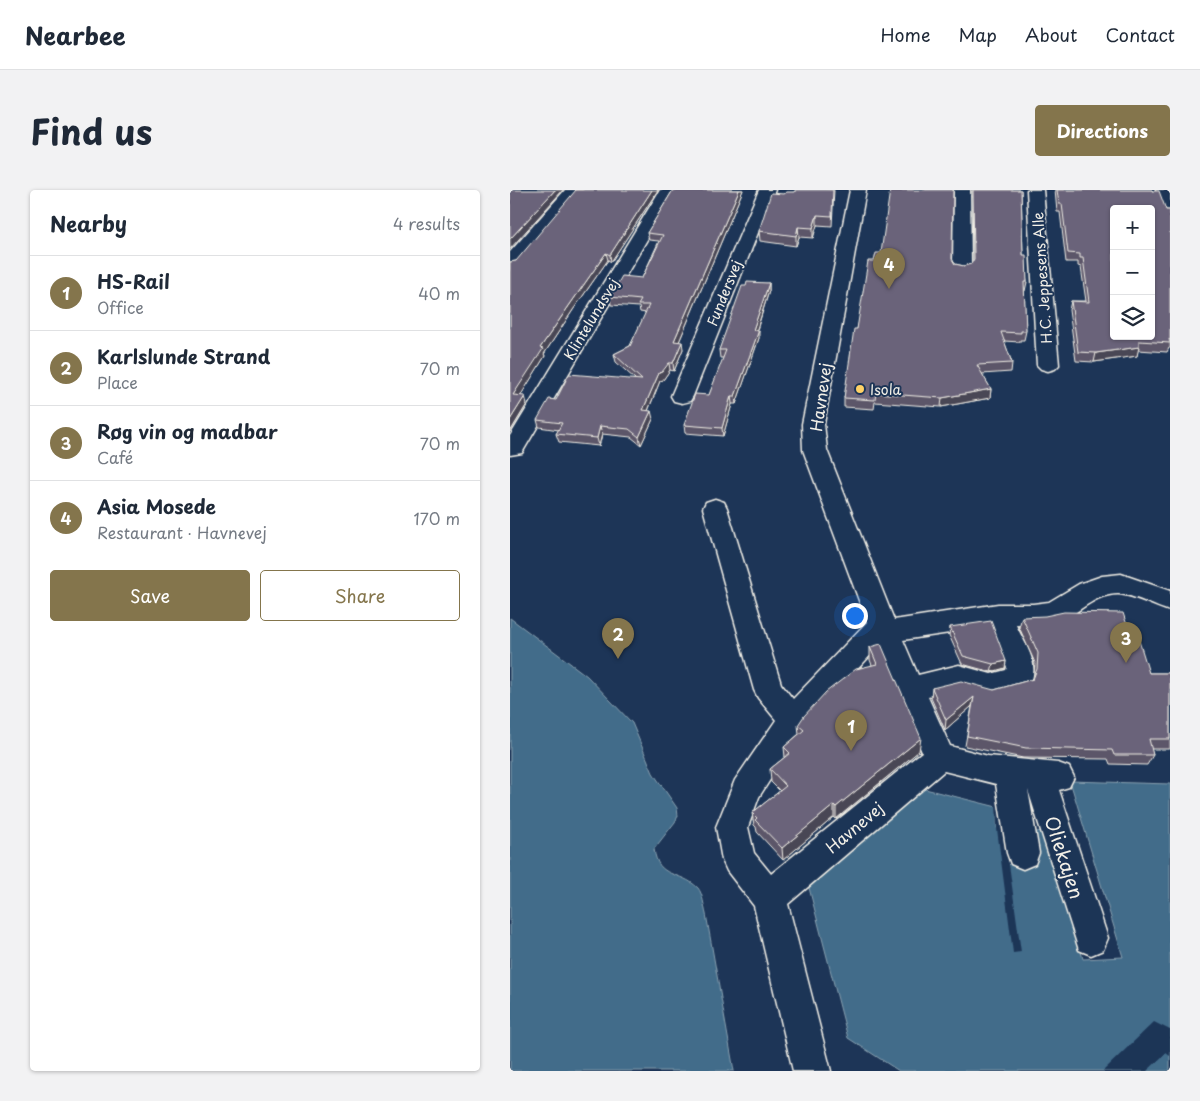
<!DOCTYPE html>
<html lang="en">
<head>
<meta charset="utf-8">
<style>
  body { margin:0; font-family:"Playpen Sans",sans-serif; background:#f2f2f3; color:#1f2937 }
  .controls { position:absolute; right:15px; top:15px; display:grid; overflow:hidden; border-radius:5px; box-shadow:0 1px 4px #0004 }
  .controls button { width:45px; height:45px; display:grid; place-items:center; padding:0; border:0; border-bottom:1px solid #e0e1e3; background:#fff; color:#1f2937; font:25px sans-serif }
  .you { position:absolute; left:344px; top:425px; width:18px; height:18px; margin:-12px; border:4px solid #fff; border-radius:50%; background:#1a73e8; box-shadow:0 0 0 8px #1a73e833 }
  .badge { display:grid; place-items:center; width:32px; height:32px; border-radius:50%; background:#84754c; color:#fff; font-size:16px; font-weight:700 }
  .pin { position:absolute; translate:-50% -41px; filter:drop-shadow(0 1px 2px #0008) }
  .pin::after { content:''; position:absolute; top:26px; width:18px; height:15px; background:inherit; clip-path:polygon(0 0,100% 0,50% 100%) }
  .list { margin:0; padding:0; list-style:none }
  h2 { display:flex; justify-content:space-between; align-items:center; height:65px; margin:0; padding:0 20px; font-size:21px }
  h2 small { font-size:16px; font-weight:400; color:#747a83 }
  .list li { display:grid; grid-template-columns:32px 1fr auto; gap:15px; align-items:center; box-sizing:border-box; height:75px; padding:0 20px; border-top:1px solid #e0e1e3 }
  .list b { display:block; font-size:19px; white-space:nowrap }
  .list p { margin:0; font-size:16px; white-space:nowrap; color:#747a83 }
  .list em { font-size:16px; font-style:normal; color:#747a83 }
  .actions { display:flex; gap:10px; padding:15px 20px }
  .actions a { flex:1; padding:11px 0; border:1px solid #84754c; border-radius:5px; text-align:center; font-size:18px; color:#84754c }
  .actions .main { background:#84754c; color:#fff }
  .icon { flex:none; width:28px; height:28px; fill:none; stroke:currentColor; stroke-width:2; stroke-linecap:round; stroke-linejoin:round }
  .map { position:relative; flex:none; width:660px; height:881px; overflow:hidden; border-radius:5px }
  header { display:flex; align-items:center; gap:30px; box-sizing:border-box; height:70px; padding:0 25px; background:#fff; border-bottom:1px solid #e0e1e3 }
  header strong { font-size:24px }
  nav { display:flex; gap:28px; margin-inline-start:auto; font-size:18px }
  .intro { display:flex; align-items:center; justify-content:space-between; box-sizing:border-box; height:120px; padding:0 30px }
  h1 { margin:0; font-size:35px }
  .button { padding:12px 22px; border-radius:5px; background:#84754c; color:#fff; font-size:18px; font-weight:700 }
  main { display:flex; gap:30px; padding:0 30px }
  aside { flex:1; background:#fff; border-radius:5px; box-shadow:0 1px 4px #0004 }
  .map>svg:first-child { display:block }
  .water { fill:#426c8a; stroke:#89a1b0 }
  .pier { fill:#1d3557 }
  .lines { fill:none; stroke-linecap:round; stroke-linejoin:round }
  .minor-casing { stroke:#f4f1e8; stroke-width:3 }
  .minor { fill:#1d3557; fill-rule:evenodd }
  .wall { fill:#5b5669; stroke:#f4f1e8 }
  .shaded-wall { fill:#4a4655; stroke:#f4f1e8 }
  .building { fill:#6a647a; stroke:#f4f1e8; fill-rule:evenodd }
  .poi-dot { fill:#ffd166; stroke:#1d3557; stroke-width:2 }
  .labels { text-anchor:middle; dominant-baseline:central; stroke-width:4; stroke-linejoin:round; paint-order:stroke }
  .far-street-label { font-size:14px; fill:#f4f1e8; stroke:#1d3557 }
  .far-poi-label { font-size:14px; fill:#f4f1e8; stroke:#1d3557; text-anchor:start }
  .street-label { font-size:16px; fill:#f4f1e8; stroke:#1d3557 }
  .near-street-label { font-size:19px; fill:#f4f1e8; stroke:#1d3557 }
</style>
</head>
<body>
<header>
<strong>Nearbee</strong>
<nav><a>Home</a><a>Map</a><a>About</a><a>Contact</a></nav>
</header>
<div class="intro"><h1>Find us</h1><a class="button">Directions</a></div>
<main>
<aside>
<h2>Nearby<small>4 results</small></h2>
<ul class="list">
<li><span class="badge">1</span><div><b>HS-Rail</b><p>Office</p></div><em>40 m</em></li>
<li><span class="badge">2</span><div><b>Karlslunde Strand</b><p>Place</p></div><em>70 m</em></li>
<li><span class="badge">3</span><div><b>Røg vin og madbar</b><p>Café</p></div><em>70 m</em></li>
<li><span class="badge">4</span><div><b>Asia Mosede</b><p>Restaurant · Havnevej</p></div><em>170 m</em></li>
</ul>
<div class="actions"><a class="main">Save</a><a>Share</a></div>
</aside>
<div class="map">
<svg width="660" height="881" viewBox="0 0 660 881">
  <rect width="100%" height="100%" fill="#1d3557"/>
  <filter id="ink" filterUnits="userSpaceOnUse"><feTurbulence type="fractalNoise" baseFrequency=".02" numOctaves="2"/><feDisplacementMap in="SourceGraphic" scale="10" xChannelSelector="R" yChannelSelector="G"/><feConvolveMatrix kernelMatrix="1 2 1 2 8 2 1 2 1" color-interpolation-filters="sRGB"/></filter>
  <g filter="url(#ink)">
    <path class="water" d="M0,428L77,486L122,533L143,583L167,618L168,626L165,632L144,659C148,690 170,680 188,698C193,704 194,717 196,724L224,881H0Z
      M560,591L660,594V881H389L338,848L298,694L407,597L487,617V638L493,648L538,640L573,769L613,767Z"/>
    <path class="pier" d="M486,615L489,617V638L495,645L511,762L503,763L487,639Z
      M644,832L660,840V866L656,863L637,881H593Z"/>
    <g class="lines">
      <defs>
        <path id="minor" d="M55,0H72L7,77L0,79V62Z
          M150,0H166L12,263L0,265V246Z
          M249,0H265L183,206L180,211L172,213L164,211L161,206Z
          M340,0H356L314,234L317,260L384,430L488,414H523L539,412L569,394L592,386L611,384L660,401V421C646,417 622,404 608,404C587,404 573,419 556,428C541,435 522,436 506,435C516,457 531,474 519,497L481,508L449,499L418,507L440,556L478,566L548,573L559,577L564,587L559,597L549,600L598,748L593,760L581,765L569,760L518,600L529,663L525,674L513,679L501,674L497,663L486,594L434,581L278,714L321,881H283L244,716L217,681L212,670L206,637L225,590L266,530L248,508L244,500L193,318L196,312L205,309L214,312L217,318L271,494L283,509L357,432L293,260L292,234ZM480,437L497,477L496,480L481,484L449,475L408,485L393,450ZM368,457L412,562L261,684L244,663L238,637L249,607L293,538Z
          M444,0H460L461,77L459,81L452,83L445,81L443,77Z
          M517,0H533L549,175L545,179L538,181L531,179L527,175Z
          M646,0H660V27L654,26Z"/>
      </defs>
      <use href="#minor" class="minor-casing"/>
      <use href="#minor" class="minor"/>
    </g>
    <path class="wall" d="M148,0L101,72L98,70L63,120L34,164L35,166L10,206L17,214L0,242V72L6,71Z
      M163,0H233L169,152L173,159L164,181L160,180L153,190L150,191L138,221L143,229L131,255L121,247L92,244L89,256L49,252L46,244L49,240L29,237L27,230L46,210L125,189L106,172L104,164L120,156L136,123L130,122L129,117L101,115L100,107L132,88L149,51L139,50L137,43Z
      M324,0L322,36L307,35L303,48L289,47L286,56L250,51L249,41L274,4L285,2Z
      M462,0H511L513,65L517,92L515,101H514L516,141L514,150H510V152L494,151L502,173L501,182L472,184L481,199L480,208L431,217L365,212L364,219L334,217V208L347,139L364,71L442,69L445,74L454,76L461,74L463,71Z
      M545,0H642L656,20H660V158H659L657,162L628,160L627,166L584,172L566,171L559,120L561,111H576L571,77L568,76V72H556L550,22H547Z
      M259,93V101L247,140L249,148L226,214H222L213,246L175,243L174,235L199,205L214,168H210L209,160L236,96Z
      M512,427L620,444L639,483H660V559H641L643,565L637,575L600,574L598,569L513,568L455,556L462,516L435,540L421,508L422,498L484,500L523,489L524,485L525,473L509,437Z
      M440,437L496,471L495,478L481,482L452,474L439,445Z
      M360,457L409,561L326,629L324,627L273,670L247,642L246,637L244,635L242,623L270,601L261,592L260,579L275,567L274,557L289,544L288,535L362,475L360,470Z"/>
    <path class="shaded-wall" d="M45,0H53L0,59V49Z
      M142,0H148L101,72L100,65Z
      M229,0H233L166,159L164,151Z
      M307,25V35L303,48V38Z
      M288,37L289,47L286,56V46Z
      M96,63L98,70L63,120L34,164L35,166L6,213L3,205L30,158L61,113Z
      M259,93V101L244,148L243,140Z
      M249,140V148L226,214L225,206Z
      M172,152L173,159L164,181L163,173Z
      M629,157L627,166L584,172L586,163Z
      M159,173L160,180L153,190L150,191L135,228L133,220L149,183Z
      M481,199L480,208L431,217L432,208Z
      M15,206L17,214L0,242V230Z
      M221,206L222,214L213,246L212,238Z
      M141,221L143,229L131,255L129,247Z
      M90,236L92,244L89,256L87,248Z
      M496,471L495,478L481,482L483,474Z
      M464,507L462,516L435,540L436,530Z
      M411,548L409,561L326,629V617Z
      M324,615V627L273,670L272,658Z"/>
    <path class="building" d="M0,0H45L0,49Z
      M66,0H142L100,65L96,63L61,113L30,158L33,159L3,205L15,206L0,230V72L6,71Z
      M163,0H229L164,151L172,152L163,173H159L152,182L149,183L133,220L141,221L129,247L119,239L90,236L87,248L46,244L52,233L27,230L39,209L46,210L59,184L132,190L104,164L120,156L139,115H128L131,110L100,107L112,86L132,88L153,45L137,43Z
      M285,0H323L322,26L307,25L303,38L288,37L286,46L249,41L261,3L274,4L277,2H285Z
      M380,0H443L442,69L445,74L454,76L461,74L464,69L463,0H511L513,65H516L517,92H514L516,141H511V143L491,142L502,173L467,175L481,199L432,208L366,203L365,210L334,208L344,139H347L358,71H364L366,63H371Z
      M547,0H642V1H649L656,20H660V150L659,149L660,153L629,151V157L586,163L568,162L561,111L579,112L573,68H570V64L558,63L552,14H549ZM604,19H641V146H604Z
      M237,92L259,93L243,140H249L225,206H221L212,238L174,235L185,204L199,205L216,160H209L232,96H236Z
      M554,422L613,423L620,444H627L639,483H660V549H639L643,565H604L602,560L516,558L457,546L464,507L436,530L422,498L451,491L484,500L523,489L527,479L528,463L512,427L535,426Z
      M481,431L496,471L483,474L453,466L440,437Z
      M371,454L411,548L326,617L324,615L272,658L245,630L247,628L242,623L276,596L260,579L280,563L274,557L294,540L288,535L294,526L316,502L346,479L367,474L360,457Z"/>
  </g>
  <circle class="poi-dot" cx="350" cy="199" r="5"/>
  <g class="labels">
    <g class="far-street-label">
      <text transform="translate(532 88) rotate(-94)">H.C. Jeppesens Alle</text>
      <text transform="translate(214 103) rotate(-68)">Fundersvej</text>
      <text transform="translate(81 129) rotate(-59)">Klintelundsvej</text>
    </g>
    <g class="far-poi-label">
      <text x="360" y="199">Isola</text>
    </g>
    <g class="street-label">
      <text transform="translate(310 207) rotate(-82)">Havnevej</text>
      <text transform="translate(344 637) rotate(-40)">Havnevej</text>
    </g>
    <g class="near-street-label">
      <text transform="translate(555 667) rotate(72)">Oliekajen</text>
    </g>
  </g>
</svg>
<div class="controls">
<button>+</button>
<button>−</button>
<button><svg class="icon" aria-label="layers" viewBox="0 0 24 24"><path d="M12 4l9 5-9 5-9-5zM3 14l9 5 9-5"/></svg></button>
</div>
<div class="you"></div>
<div class="pin badge" style="left:341px;top:561px">1</div>
<div class="pin badge" style="left:108px;top:469px">2</div>
<div class="pin badge" style="left:616px;top:473px">3</div>
<div class="pin badge" style="left:379px;top:99px">4</div>
</div>
</main>
</body>
</html>
